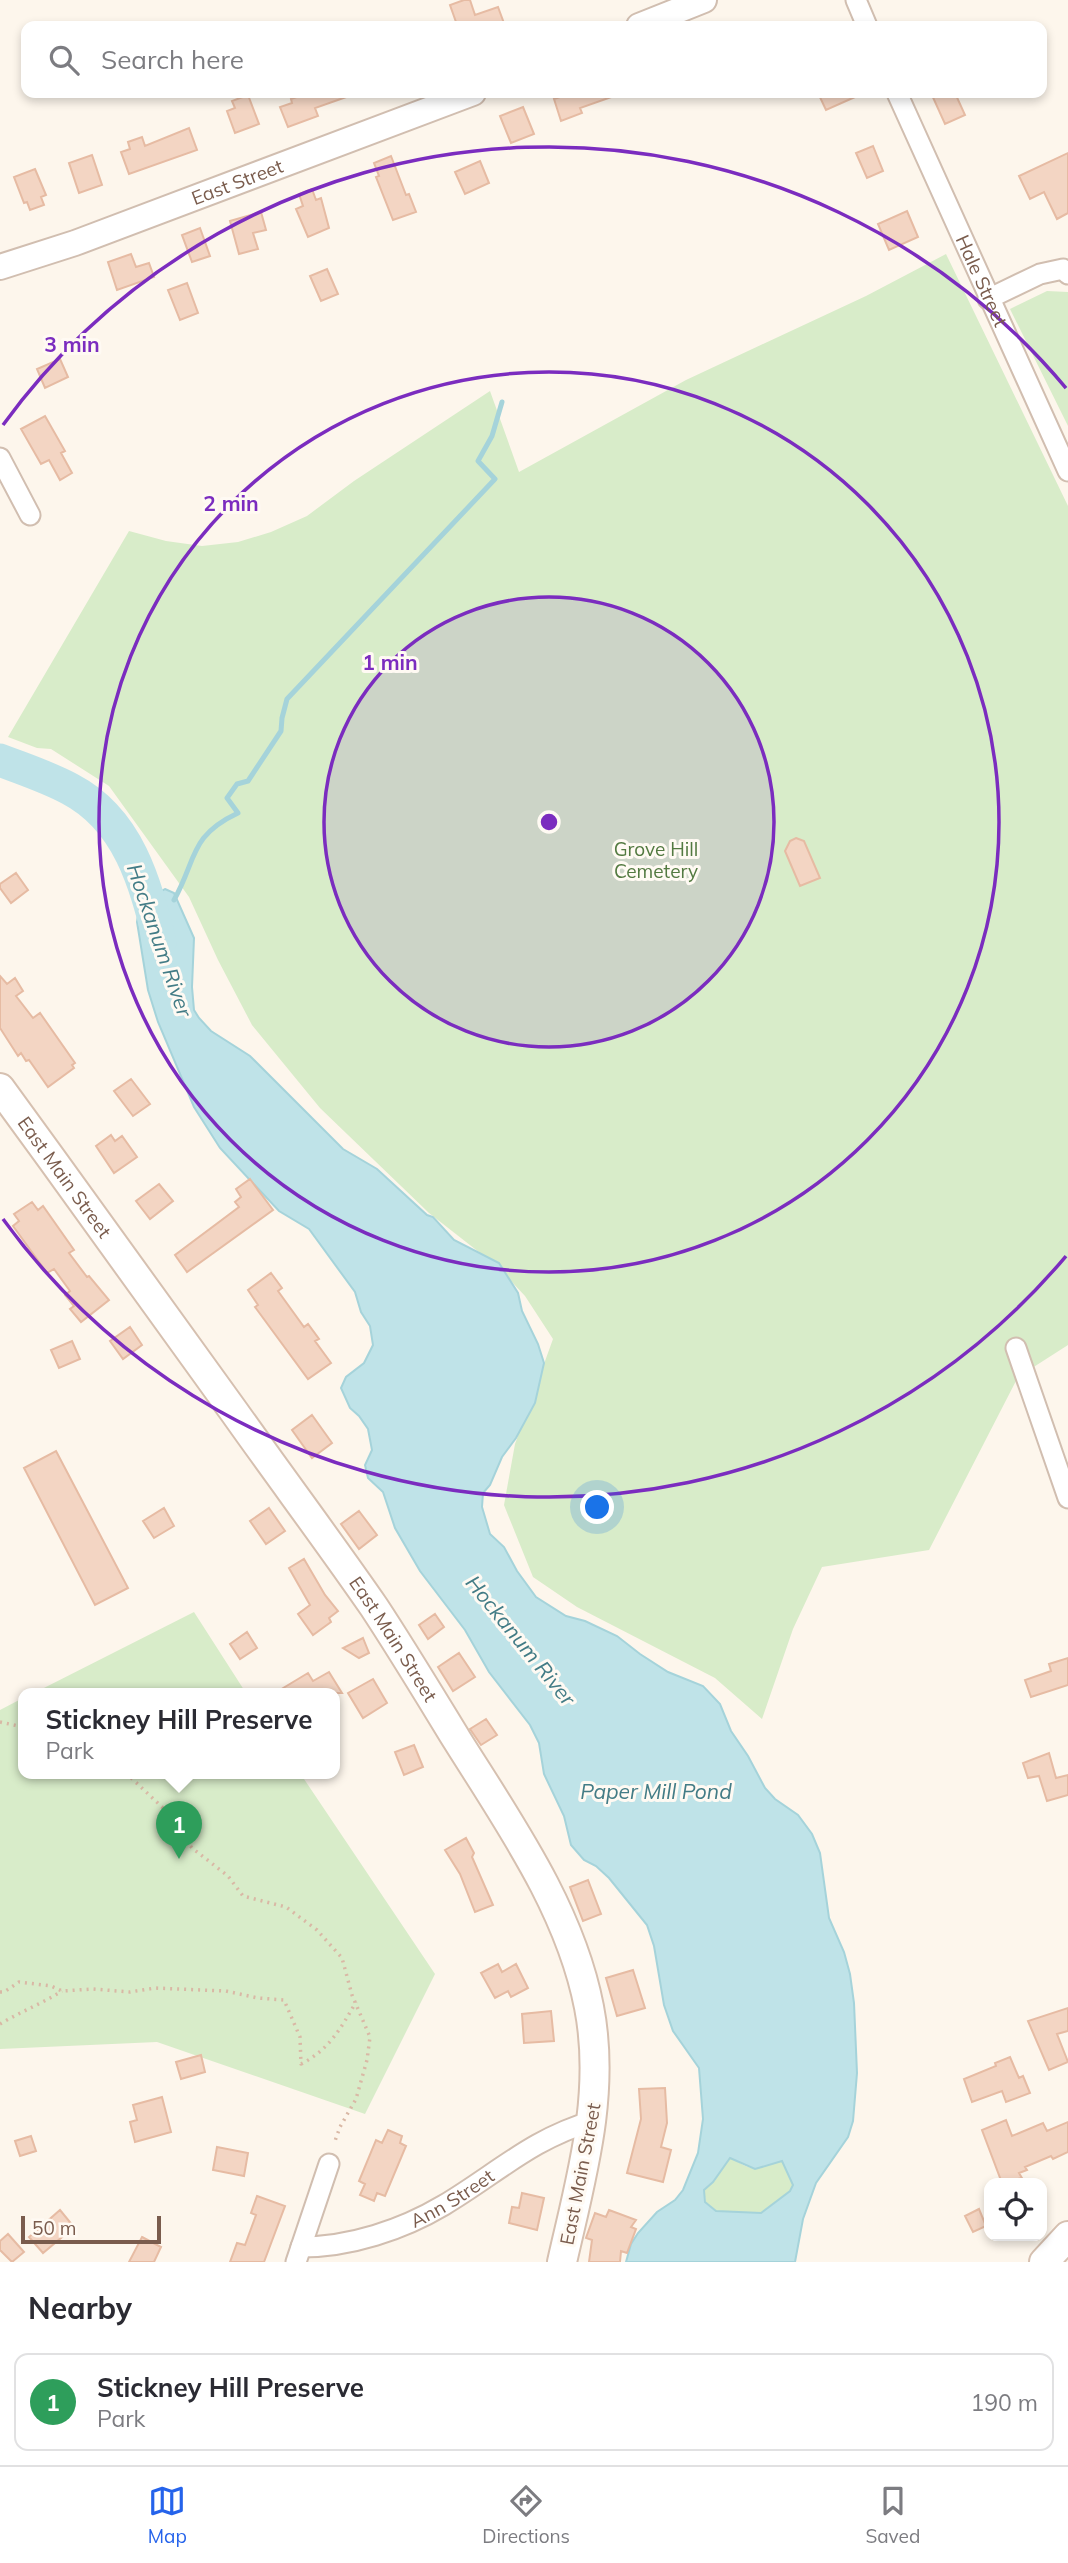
<!DOCTYPE html>
<html lang="en">
<head>
<meta charset="utf-8">
<style>
  body { margin:0; font-family:Mulish,sans-serif; background:#f2f2f3; color:#2b2b33 }
  .controls { position:absolute; right:21px; bottom:21px; display:grid; overflow:hidden; border-radius:14px; box-shadow:0 4px 10px #0003 }
  .controls button { width:63px; height:63px; display:grid; place-items:center; padding:0; border:0; border-bottom:2px solid #e1e1e2; background:#fff; color:#2b2b33; font:35px sans-serif }
  .scale { position:absolute; left:21px; bottom:18px; width:140px; box-sizing:border-box; padding-left:7px; border:4px solid #7a5c4d; border-top:0; font-size:19px; line-height:24px; white-space:nowrap; color:#7a5c4d; -webkit-text-stroke:5px #fffaf3; paint-order:stroke }
  .you { position:absolute; left:598px; top:1508px; width:24px; height:24px; margin:-18px; border:5px solid #fff; border-radius:50%; background:#1a73e8; box-shadow:0 0 0 10px #1a73e833 }
  .badge { display:grid; place-items:center; width:46px; height:46px; border-radius:50%; background:#2563eb; color:#fff; font-size:23px; font-weight:700 }
  .pin { position:absolute; translate:-50% -58px; filter:drop-shadow(0 2px 4px #0008) }
  .pin::after { content:''; position:absolute; top:37px; width:24px; height:21px; background:inherit; clip-path:polygon(0 0,100% 0,50% 100%) }
  .popup { position:absolute; left:18px; top:1688px; width:322px; height:91px; box-sizing:border-box; display:grid; place-content:center; border-radius:14px; background:#fff; filter:drop-shadow(0 2px 5px #0005); font-size:23px; white-space:nowrap; color:#7c7c81 }
  .popup b { font-size:26px; color:#2b2b33 }
  .popup::after { content:''; position:absolute; left:50%; top:100%; margin-left:-14px; border:14px solid transparent; border-top-color:#fff }
  .list { margin:0; padding:0; list-style:none }
  h2 { display:flex; justify-content:space-between; align-items:center; height:91px; margin:0; padding:0 28px; font-size:30px }
  h2 small { font-size:23px; font-weight:400; color:#7c7c81 }
  .list li { display:grid; grid-template-columns:46px 1fr auto; gap:21px; align-items:center; box-sizing:border-box; height:98px; margin:0 14px 14px; padding:0 14px; border:2px solid #e1e1e2; border-radius:14px }
  .list b { display:block; font-size:26px; white-space:nowrap }
  .list p { margin:0; font-size:23px; white-space:nowrap; color:#7c7c81 }
  .list em { font-size:23px; font-style:normal; color:#7c7c81 }
  .icon { flex:none; width:38px; height:38px; fill:none; stroke:currentColor; stroke-width:2; stroke-linecap:round; stroke-linejoin:round }
  .map { position:relative; flex:none; width:1068px; height:2262px; overflow:hidden }
  .search { position:absolute; background:#fff; box-shadow:0 4px 10px #0003; left:21px; right:21px; top:21px; height:77px; display:flex; align-items:center; gap:18px; box-sizing:border-box; padding:0 24px; border-radius:14px; color:#7c7c81; font-size:26px }
  .sheet { height:203px; background:#fff }
  nav { display:flex; justify-content:space-around; align-items:center; box-sizing:border-box; height:98px; border-top:2px solid #e1e1e2; background:#fff; font-size:19px; color:#7c7c81 }
  nav a { display:grid; justify-items:center; gap:4px }
  nav .on { color:#2563eb }
  .map>svg:first-child { display:block }
  .green { fill:#d8ecc9 }
  .water { fill:#bfe3e8; stroke:#a5d3da; stroke-width:2; fill-rule:evenodd }
  .lines { fill:none; stroke-linecap:round; stroke-linejoin:round }
  .stream { stroke:#a5d3da; stroke-width:5 }
  .river { stroke:#bfe3e8; stroke-width:33 }
  .building { fill:#f3d5c3; stroke:#e6bba3; stroke-width:2 }
  .minor-casing { stroke:#d1beb0; stroke-width:23 }
  .tertiary-casing { stroke:#d1beb0; stroke-width:28 }
  .secondary-casing { stroke:#d6c0b0; stroke-width:32 }
  .path { stroke:#d9b8a5; stroke-width:3.5; stroke-dasharray:2 5; stroke-linecap:butt }
  .minor { stroke:#fff; stroke-width:19 }
  .tertiary { stroke:#fff; stroke-width:24 }
  .secondary { stroke:#fff; stroke-width:28 }
  .ring { fill:none; stroke:#7b2cbf; stroke-width:3.5 }
  .labels { text-anchor:middle; dominant-baseline:central; stroke-width:6; stroke-linejoin:round; paint-order:stroke }
  .street-label { font-size:19px; fill:#7a5c4d; stroke:#fffaf3 }
  .park-label { font-size:19px; fill:#537a41; stroke:#fffaf3 }
  .water-label { font-size:21px; font-style:italic; fill:#437c86; stroke:#fffaf3 }
  .centre { fill:#7b2cbf; stroke:#fffaf3; stroke-width:3.5 }
  .ring-label { font-size:21px; text-anchor:middle; font-weight:bold; fill:#7b2cbf; stroke:#fffaf3; stroke-width:6; stroke-linejoin:round; paint-order:stroke }
</style>
</head>
<body>
<div class="map">
<svg width="1068" height="2262" viewBox="0 0 1068 2262">
  <rect width="100%" height="100%" fill="#fdf6ec"/>
  <path class="green" d="M946,254L1068,506V1345L1018,1377L929,1550L822,1567L793,1629L762,1719L715,1678L577,1607L533,1577L504,1505L515,1444L553,1339L525,1296L498,1267L429,1213L320,1108L252,1025L218,960L189,897L109,786L51,749L37,748L8,737L129,531L166,541L202,546L238,542L271,532L307,516L354,481L490,391L519,472L686,380L866,296Z
    M1047,291L1068,292V426L1010,309Z
    M194,1612L246,1693H34Z
    M23,1698V1773H300L435,1974L365,2114L157,2042L0,2049V1710Z
    M729,2158C737,2160 744,2167 752,2168C763,2168 772,2162 782,2161L793,2185L790,2191L761,2213H723L716,2211L706,2203L704,2190L713,2182Z"/>
  <path class="water" d="M165,889L174,893L194,938L192,987L194,1010L199,1018L211,1031L250,1056L343,1149L377,1169L427,1215L433,1217L454,1240L499,1263L518,1293L522,1311L538,1344L544,1363L535,1403L516,1438L502,1457L490,1485L483,1493L482,1507L490,1534L504,1547L517,1571L536,1597L566,1616L585,1621L617,1636L640,1654L668,1672L703,1686L720,1704L731,1731L748,1756L765,1788L775,1799L798,1815L812,1834L820,1853L829,1918L844,1952L850,1974L854,2003L857,2073L853,2121L848,2137L816,2183L803,2219L795,2262H626L631,2244L638,2233L657,2212L675,2200L683,2190L698,2153L703,2119L699,2068L673,2031L664,2005L654,1946L647,1925L609,1878L596,1866L584,1860L571,1845L564,1816L544,1774L539,1743L530,1725L489,1672L465,1630L420,1571L395,1528L383,1492L368,1478L365,1465L372,1450L368,1429L359,1416L350,1408L341,1388L346,1377L364,1363L373,1345L370,1326L361,1312L355,1292L309,1229L279,1211L220,1148L194,1107L158,1022L148,990L137,922L139,909L148,898ZM730,2158L755,2169L782,2161L793,2185L790,2191L761,2213L716,2211L705,2202L704,2190L713,2182Z"/>
  <g class="lines">
    <path class="stream" d="M174,900C197,859 189,836 238,813L227,798L237,784L248,781L281,731L282,718L287,699L495,479L478,461L492,436L502,402"/>
    <path class="river" d="M0,760C23,769 48,777 70,789C129,820 145,883 160,942"/>
  </g>
  <path class="building" d="M464,0H470L475,15L498,7L505,26H449L456,22L450,5Z
    M308,93H352V95L315,108L318,116L288,127L280,107L292,103L291,99Z
    M572,93H617V95L580,108L582,113L561,121L554,99Z
    M818,93H864L826,110Z
    M931,93H955L965,115L945,124Z
    M248,95L259,124L235,133L227,111L235,108L232,101Z
    M523,107L534,134L511,143L500,116Z
    M189,128L197,150L129,174L121,152L130,149L128,142L142,137L145,146Z
    M873,146L883,171L867,178L856,153Z
    M1068,153V213L1057,219L1044,192L1030,199L1019,176Z
    M92,155L102,185L79,193L69,163Z
    M391,156L406,195L409,194L416,212L393,220L376,177L379,176L374,163Z
    M480,161L489,183L465,194L455,172Z
    M35,169L46,195L41,197L44,205L30,210L27,202L24,203L14,177Z
    M312,189L316,200L321,198L329,228L308,237L296,209L303,206L299,194Z
    M907,211L918,237L889,250L878,224Z
    M261,212L266,230L253,233L258,249L239,254L230,221Z
    M200,228L210,256L192,262L182,235Z
    M131,254L136,267L149,263L154,277L117,290L108,262Z
    M327,269L338,294L321,301L310,276Z
    M187,283L198,313L180,320L168,290Z
    M60,359L68,377L45,388L37,369Z
    M45,416L65,451L61,453L72,473L60,480L49,460L41,464L21,429Z
    M796,838L804,841L820,878L800,886L785,851L790,841Z
    M16,873L28,890L11,903L0,888V884Z
    M0,976L7,984L15,978L23,991L16,996L33,1018L40,1013L75,1063L72,1065L74,1068L48,1087L29,1060L26,1061L21,1053L18,1056L0,1028Z
    M131,1079L150,1104L133,1116L114,1091Z
    M111,1135L115,1141L122,1136L137,1157L114,1173L96,1146Z
    M250,1179L273,1210L187,1272L175,1255L239,1207L235,1202L241,1197L236,1189Z
    M159,1184L173,1201L150,1219L136,1201Z
    M32,1202L38,1210L43,1206L74,1250L69,1253L87,1277L89,1276L109,1300L81,1322L70,1309L74,1306L65,1295L70,1291L54,1269L47,1273L13,1226L19,1221L14,1214Z
    M271,1273L282,1288L278,1291L304,1327L308,1324L319,1339L315,1341L331,1363L308,1379L255,1307L258,1305L248,1290Z
    M130,1327L142,1345L123,1359L110,1341Z
    M72,1341L80,1359L59,1368L51,1350Z
    M312,1415L332,1443L312,1458L292,1430Z
    M56,1451L128,1588L95,1605L24,1468Z
    M164,1508L174,1526L154,1538L143,1521Z
    M269,1508L285,1531L266,1544L250,1521Z
    M359,1511L377,1535L359,1549L341,1524Z
    M304,1559L325,1595L338,1611L329,1618L331,1622L313,1635L298,1614L310,1605L289,1568Z
    M435,1614L444,1627L428,1639L419,1625Z
    M247,1632L257,1648L240,1659L230,1644Z
    M363,1638L369,1653L359,1658L343,1648Z
    M459,1653L475,1677L453,1691L438,1667Z
    M1068,1658V1685L1031,1697L1025,1680L1051,1671L1049,1664Z
    M329,1672L342,1693H275L308,1673L313,1681Z
    M373,1679L387,1703L363,1718L348,1693Z
    M486,1719L497,1735L481,1745L470,1729Z
    M414,1745L423,1767L404,1775L395,1752Z
    M1049,1753L1056,1778L1068,1775V1795L1047,1801L1039,1776L1028,1778L1023,1763Z
    M466,1838L474,1853L472,1857L493,1905L475,1912L460,1874L445,1850Z
    M588,1880L601,1914L583,1921L570,1887Z
    M498,1964L502,1972L516,1964L528,1988L511,1997L508,1991L495,1998L481,1973Z
    M633,1970L645,2008L617,2016L606,1978Z
    M1068,2008V2031L1057,2034L1068,2062L1049,2070L1028,2021Z
    M551,2011L554,2041L524,2043L522,2014Z
    M201,2055L205,2072L181,2079L176,2062Z
    M1010,2057L1019,2078L1023,2076L1030,2093L1006,2102L1002,2091L972,2102L964,2079L996,2066L995,2063Z
    M665,2088L667,2123L661,2147L671,2150L663,2182L627,2173L641,2119L639,2089Z
    M162,2097L171,2132L135,2142L130,2122L137,2120L133,2105Z
    M1006,2120L1012,2136L1043,2123L1047,2131L1068,2122V2152L1053,2159L1051,2156L1025,2167L1027,2170L1019,2173L1022,2178L1002,2183L982,2130Z
    M388,2130L402,2136L400,2143L406,2146L385,2196L377,2193L374,2201L360,2195L365,2184L359,2181L376,2140L382,2143Z
    M31,2136L36,2151L20,2156L15,2141Z
    M217,2147L248,2153L244,2176L213,2170Z
    M522,2193L544,2198L537,2230L509,2223L512,2207L519,2208Z
    M257,2196L285,2206L264,2262H230L237,2243L245,2245L256,2215L251,2213Z
    M979,2209L986,2226L973,2232L965,2216Z
    M60,2210L74,2227L43,2253L29,2237Z
    M609,2210L636,2220L631,2227L636,2229L627,2253L621,2251L620,2262H589L592,2240L586,2238L595,2213L606,2217Z
    M8,2234L24,2252L12,2262L0,2250V2241Z
    M142,2237L161,2247L154,2262H129Z"/>
  <g class="lines">
    <defs>
      <g id="minor">
        <path d="M856,0L867,26"/>
        <path id="s1" d="M897,93L1068,471"/>
        <path d="M988,299L1040,274L1063,269L1068,274"/>
        <path d="M0,458L30,515"/>
        <path d="M1016,1348L1068,1498"/>
        <path id="s2" d="M301,2247C350,2247 402,2230 444,2205C496,2174 533,2138 593,2121"/>
        <path d="M296,2262L329,2164"/>
      </g>
      <g id="tertiary">
        <path d="M639,26L704,0"/>
        <path id="s3" d="M0,267L75,243L473,93"/>
      </g>
      <g id="secondary">
        <path id="s4" d="M0,1088C79,1196 157,1305 235,1413C281,1478 329,1542 374,1607C403,1651 430,1696 457,1740C509,1823 570,1909 589,2007C606,2094 581,2178 562,2262"/>
        <path d="M1044,2262L1068,2236"/>
      </g>
    </defs>
    <use href="#minor" class="minor-casing"/>
    <use href="#tertiary" class="tertiary-casing"/>
    <use href="#secondary" class="secondary-casing"/>
    <path class="path" d="M0,1722L23,1727
      M126,1773L162,1807L192,1848L228,1876L243,1896L286,1907L317,1930L342,1958L352,1995L370,2037L367,2060L356,2099L340,2127L335,2141
      M0,1992H4L19,1982L51,1986L62,1991L93,1989L130,1992L155,1988L178,1989L226,1991L258,1998L284,2000L300,2037L301,2064C329,2050 341,2028 356,2002
      M0,2024C20,2012 41,2004 62,1991"/>
    <use href="#minor" class="minor"/>
    <use href="#tertiary" class="tertiary"/>
    <use href="#secondary" class="secondary"/>
  </g>
  <circle cx="549" cy="822" r="225" fill="#7b2cbf" fill-opacity=".12"/>
  <g class="ring">
    <circle cx="549" cy="822" r="225"/>
    <circle cx="549" cy="822" r="450"/>
    <path d="M1066 1256A675 675 0 0 1 3 1219M3 425A675 675 0 0 1 1066 388"/>
  </g>
  <g class="labels">
    <g class="street-label">
      <text stroke="none"><textPath href="#s3" startOffset="252">East Street</textPath></text>
      <text stroke="none"><textPath href="#s1" startOffset="206">Hale Street</textPath></text>
      <text stroke="none"><textPath href="#s4" startOffset="110">East Main Street</textPath></text>
      <text stroke="none"><textPath href="#s4" startOffset="677">East Main Street</textPath></text>
      <text transform="translate(580 2174) rotate(-79)">East Main Street</text>
      <text stroke="none"><textPath href="#s2" startOffset="161">Ann Street</textPath></text>
    </g>
    <g class="park-label">
      <text x="656" y="849">Grove Hill<tspan x="656" dy="22">Cemetery</tspan></text>
    </g>
    <g class="water-label">
      <text transform="translate(160 940) rotate(71)">Hockanum River</text>
      <text transform="translate(521 1640) rotate(51)">Hockanum River</text>
      <text x="656" y="1791">Paper Mill Pond</text>
    </g>
  </g>
  <circle cx="549" cy="822" r="10" class="centre"/>
  <g class="ring-label">
    <text x="72" y="352">3 min</text>
    <text x="231" y="511">2 min</text>
    <text x="390" y="670">1 min</text>
  </g>
</svg>
<div class="controls">
<button><svg class="icon" aria-label="locate" viewBox="0 0 24 24"><circle cx="12" cy="12" r="6"/><path d="M12 2v4M12 18v4M2 12h4M18 12h4"/></svg></button>
</div>
<div class="scale">50 m</div>
<div class="you"></div>
<div class="pin badge" style="left:179px;top:1859px;background:#2e9e5b">1</div>
<div class="popup"><b>Stickney Hill Preserve</b>Park</div>
<div class="search"><svg class="icon" aria-label="search" viewBox="0 0 24 24"><circle cx="10" cy="10" r="6"/><path d="M15 15l6 6"/></svg>Search here</div>
</div>
<section class="sheet">
<h2>Nearby<small></small></h2>
<ul class="list">
<li><span class="badge" style="background:#2e9e5b">1</span><div><b>Stickney Hill Preserve</b><p>Park</p></div><em>190 m</em></li>
</ul>
</section>
<nav>
<a class="on"><svg class="icon" aria-label="map" viewBox="0 0 24 24"><path d="M3 6l6-2 6 2 6-2v14l-6 2-6-2-6 2zM9 4v14M15 6v14"/></svg>Map</a>
<a><svg class="icon" aria-label="directions" viewBox="0 0 24 24"><path d="M12 3l9 9-9 9-9-9zM9 14v-3h6M13 9l2 2-2 2"/></svg>Directions</a>
<a><svg class="icon" aria-label="saved" viewBox="0 0 24 24"><path d="M7 4h10v16l-5-4-5 4z"/></svg>Saved</a>
</nav>
</body>
</html>
